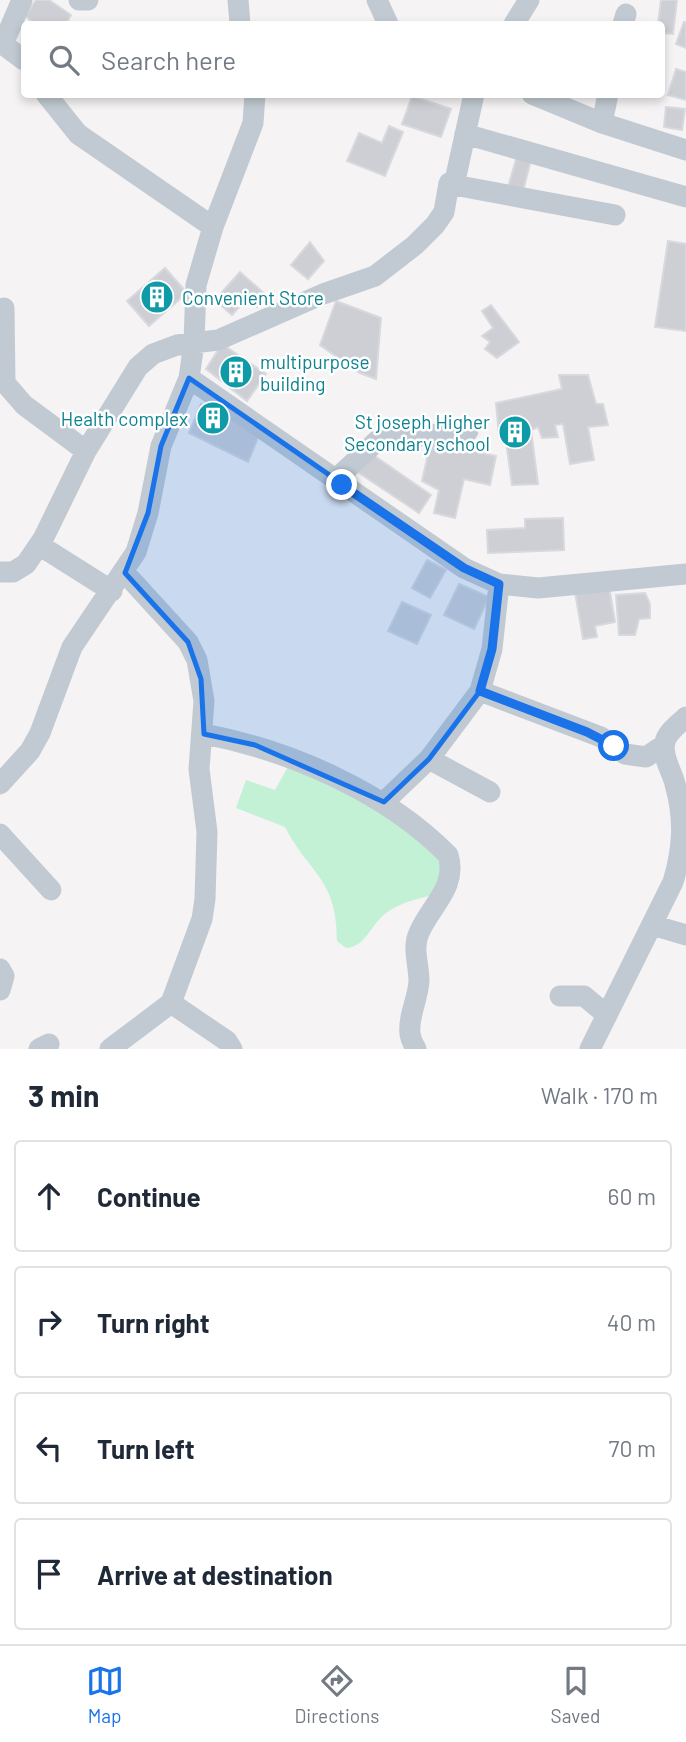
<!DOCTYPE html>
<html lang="en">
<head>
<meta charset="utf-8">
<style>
  body { margin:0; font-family:Barlow,sans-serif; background:#f6f6f7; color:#1f2937 }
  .stop { position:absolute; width:21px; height:21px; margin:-16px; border:5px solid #1a73e8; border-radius:50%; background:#fff }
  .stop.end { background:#1a73e8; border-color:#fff; box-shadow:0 2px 7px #0008 }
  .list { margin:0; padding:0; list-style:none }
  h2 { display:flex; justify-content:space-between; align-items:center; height:91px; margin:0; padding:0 28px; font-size:30px }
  h2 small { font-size:23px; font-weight:400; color:#747a83 }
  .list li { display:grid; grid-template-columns:46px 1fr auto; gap:21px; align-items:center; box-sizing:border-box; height:112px; margin:0 14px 14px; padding:0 14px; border:2px solid #e0e1e3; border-radius:7px }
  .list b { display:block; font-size:26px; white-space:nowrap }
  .list em { font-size:23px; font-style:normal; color:#747a83 }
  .icon { flex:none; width:38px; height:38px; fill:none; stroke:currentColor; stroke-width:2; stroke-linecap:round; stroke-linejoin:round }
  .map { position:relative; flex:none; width:686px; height:1049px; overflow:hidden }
  .search { position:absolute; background:#fff; box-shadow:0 4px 10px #0003; left:21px; right:21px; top:21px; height:77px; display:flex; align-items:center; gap:18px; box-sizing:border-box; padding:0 24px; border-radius:7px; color:#747a83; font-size:26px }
  .sheet { height:595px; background:#fff }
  nav { display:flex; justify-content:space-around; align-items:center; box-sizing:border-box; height:98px; border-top:2px solid #e0e1e3; background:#fff; font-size:19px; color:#747a83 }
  nav a { display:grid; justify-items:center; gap:4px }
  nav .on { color:#1a73e8 }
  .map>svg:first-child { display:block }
  .green { fill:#c3f1d5 }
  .building { fill:#cdcfd5; stroke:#d7d9de; stroke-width:2 }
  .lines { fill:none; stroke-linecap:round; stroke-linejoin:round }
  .minor { stroke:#c1cad2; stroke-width:21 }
  .route { stroke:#1a73e8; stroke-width:9 }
  .marked { fill:#1a73e8; fill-opacity:0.2; stroke:#1a73e8; stroke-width:5; stroke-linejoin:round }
  .labels { text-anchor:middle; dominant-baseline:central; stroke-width:5; stroke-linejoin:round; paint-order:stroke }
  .culture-label { font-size:19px; fill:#0d838f; stroke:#fff; text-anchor:start }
</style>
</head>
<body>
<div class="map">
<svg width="686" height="1049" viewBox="0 0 686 1049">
  <rect width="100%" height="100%" fill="#f5f3f3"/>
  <path class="green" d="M289,765C346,789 401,817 444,863L433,895C417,899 399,903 386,913C370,925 367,946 346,948L337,941C337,878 310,875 285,827L236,808L246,780L275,790Z"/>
  <path class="building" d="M36,0H49L71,15L66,24H35L25,16Z
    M661,0H677L673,34L662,33V24H658Z
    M684,22H686V48L676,44Z
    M676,69L686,72V100L668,95Z
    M412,96L451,109L441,137L402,124Z
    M666,107L685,109L682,130L664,127Z
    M389,126L403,132L385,176L347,161L359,133L382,143Z
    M517,156L531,160L523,191L508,187Z
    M668,241L686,244V331L655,327Z
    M310,242L324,261L308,279L291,265Z
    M165,268L187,293L149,326L127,301Z
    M240,272L267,296L257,307L247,298L232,315L215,300Z
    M336,301L381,318L376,379L360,373L320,345Z
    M491,305L519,342L497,358L485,349L490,342L482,336L493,328L482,311Z
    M222,344L266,374L247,401L206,369Z
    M559,375H588L596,404H603L608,425L588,427L594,460L570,464L563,424L555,425L558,437L542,438L538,427L531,430L538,484L512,485L505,434L499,436L496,403L562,389Z
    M201,404L260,433L248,462L189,433Z
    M431,441L496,456L490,485L464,479L455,518L434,513L439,490L422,481Z
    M369,452L431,495L419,513L356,471Z
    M563,518L564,550L488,553L487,530L525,528V519Z
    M427,560L446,570L430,598L412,588Z
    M459,584L489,597L474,629L444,615Z
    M609,586L615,622L595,626L597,637L583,639L575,592Z
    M645,593L650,604V618L639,619L635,635H619L616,595Z
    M402,602L431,615L417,644L388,631Z"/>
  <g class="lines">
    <path class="minor" d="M79,0H88
      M238,0L240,24
      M377,0L388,24
      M514,24L529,0
      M623,24L626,14
      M0,42L24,60
      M3,44L22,0
      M46,94L78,134L213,227
      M532,94L602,123L686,150
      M602,123L608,94
      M465,134L686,197
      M454,185L615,215
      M4,308L5,383L24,405L86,451
      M189,378L464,568L499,584L538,588L686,574
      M335,480L378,440L468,431
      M39,545L112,591
      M0,572H13L26,564L43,539L86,451L138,367L153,354L177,345L218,340L323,294L375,276L415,245L435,225L444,212L449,183L454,185L474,94
      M125,573L188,642L197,660L204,701L199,769L207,832L205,899L202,919L171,1003L227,1041L232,1049
      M480,691L601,737L625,754L646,757L664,745
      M204,734C289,750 386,792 448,855C458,887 430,906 419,933C412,947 419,965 419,981C418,999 408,1016 410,1034C411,1040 413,1044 416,1049
      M429,759L490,792
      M0,784L30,751L40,733L72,647L136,552L148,513L161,446L189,378L194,343L196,285L213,227L253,123L255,94
      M384,802L429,759L480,691L492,649L499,584
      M0,834L51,890
      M652,925L686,935
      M0,969L4,976L0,990
      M560,996H584L607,1015
      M39,1049L49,1044
      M110,1049L171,1003
      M590,1049L673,882C683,849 685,819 675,784C672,771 661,756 665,742C667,732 679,724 686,717"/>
  </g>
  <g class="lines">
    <path class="route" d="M342,485L464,568L499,584L492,649L480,691L587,732L614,746"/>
  </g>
  <path class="marked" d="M189,378L464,568L499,584L492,649L480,691L429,759L384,802L255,745L204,734L201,679L188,642L125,573L148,513L161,446Z"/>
  <defs>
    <symbol id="building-disc" viewBox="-11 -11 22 22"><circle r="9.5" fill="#0f9aa8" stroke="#fff"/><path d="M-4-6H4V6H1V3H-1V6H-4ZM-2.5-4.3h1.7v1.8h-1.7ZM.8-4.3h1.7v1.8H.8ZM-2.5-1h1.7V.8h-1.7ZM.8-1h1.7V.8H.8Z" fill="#fff"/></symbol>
  </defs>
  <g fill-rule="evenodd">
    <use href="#building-disc" x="138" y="278" width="38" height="38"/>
    <use href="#building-disc" x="217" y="353" width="38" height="38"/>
    <use href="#building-disc" x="194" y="399" width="38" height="38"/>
    <use href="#building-disc" x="496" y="413" width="38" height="38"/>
  </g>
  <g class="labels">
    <g class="culture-label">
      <text x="182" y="297">Convenient Store</text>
      <text x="260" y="361">multipurpose<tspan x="260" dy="22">building</tspan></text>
      <text x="188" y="418" text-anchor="end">Health complex</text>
      <text x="490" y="421" text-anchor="end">St joseph Higher<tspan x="490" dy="22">Secondary school</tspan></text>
    </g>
  </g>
</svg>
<div class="stop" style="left:614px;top:746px"></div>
<div class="stop end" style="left:342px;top:485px"></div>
<div class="search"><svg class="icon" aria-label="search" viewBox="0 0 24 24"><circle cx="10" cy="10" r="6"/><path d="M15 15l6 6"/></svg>Search here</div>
</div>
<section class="sheet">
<h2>3 min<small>Walk · 170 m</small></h2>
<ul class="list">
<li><svg class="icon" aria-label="ahead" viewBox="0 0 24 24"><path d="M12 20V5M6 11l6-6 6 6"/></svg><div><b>Continue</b></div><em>60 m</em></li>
<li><svg class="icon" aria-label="right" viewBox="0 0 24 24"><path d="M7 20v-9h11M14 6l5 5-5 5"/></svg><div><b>Turn right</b></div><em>40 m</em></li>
<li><svg class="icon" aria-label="left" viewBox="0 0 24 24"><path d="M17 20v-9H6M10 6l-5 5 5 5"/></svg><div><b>Turn left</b></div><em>70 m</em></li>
<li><svg class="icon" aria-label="arrive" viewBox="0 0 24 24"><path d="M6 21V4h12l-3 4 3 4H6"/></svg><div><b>Arrive at destination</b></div></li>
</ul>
</section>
<nav>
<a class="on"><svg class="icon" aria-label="map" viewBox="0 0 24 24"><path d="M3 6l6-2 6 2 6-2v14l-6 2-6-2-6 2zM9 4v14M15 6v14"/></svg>Map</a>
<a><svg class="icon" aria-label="directions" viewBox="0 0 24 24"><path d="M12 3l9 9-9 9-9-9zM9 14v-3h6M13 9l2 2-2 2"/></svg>Directions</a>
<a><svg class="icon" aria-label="saved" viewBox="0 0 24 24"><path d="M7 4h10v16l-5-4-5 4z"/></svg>Saved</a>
</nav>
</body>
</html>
